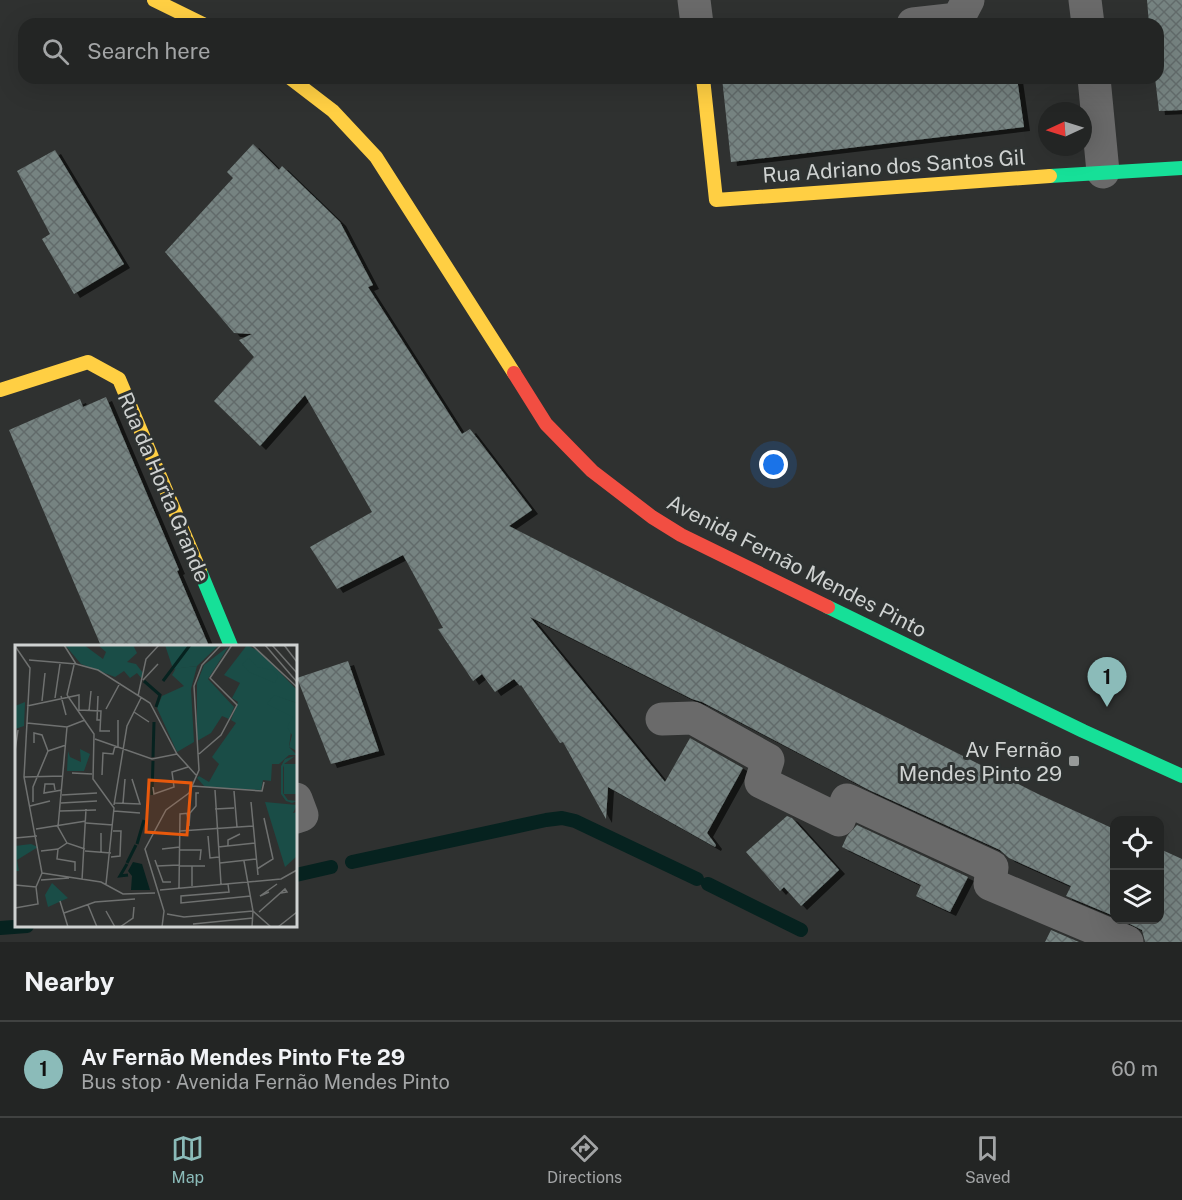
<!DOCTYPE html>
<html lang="en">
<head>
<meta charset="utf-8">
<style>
  body { margin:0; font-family:"Public Sans",sans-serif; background:#2b2d2c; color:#f1f3f6 }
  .controls { position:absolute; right:18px; bottom:18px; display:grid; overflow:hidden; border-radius:12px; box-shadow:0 6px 24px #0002 }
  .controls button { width:54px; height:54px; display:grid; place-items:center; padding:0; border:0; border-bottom:2px solid #404241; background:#232524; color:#f1f3f6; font:30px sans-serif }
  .compass { position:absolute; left:1038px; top:102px; width:54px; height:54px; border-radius:50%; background:#232524; box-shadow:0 6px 24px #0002; rotate:266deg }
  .you { position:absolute; left:774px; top:465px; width:21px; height:21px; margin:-15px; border:4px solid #fff; border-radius:50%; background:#1a73e8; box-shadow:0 0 0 9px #1a73e833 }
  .badge { display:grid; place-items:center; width:39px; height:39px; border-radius:50%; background:#8bbbb9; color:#111; font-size:20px; font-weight:700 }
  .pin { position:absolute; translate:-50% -50px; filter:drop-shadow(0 2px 3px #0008) }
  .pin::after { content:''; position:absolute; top:32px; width:21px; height:18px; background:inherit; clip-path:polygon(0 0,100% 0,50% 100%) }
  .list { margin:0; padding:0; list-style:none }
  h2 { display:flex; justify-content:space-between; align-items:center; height:78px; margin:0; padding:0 24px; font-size:26px }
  h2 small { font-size:20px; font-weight:400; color:#a3a5a6 }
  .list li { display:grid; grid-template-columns:39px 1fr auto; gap:18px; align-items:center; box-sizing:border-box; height:96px; padding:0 24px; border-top:2px solid #404241 }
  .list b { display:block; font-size:22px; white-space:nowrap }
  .list p { margin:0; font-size:20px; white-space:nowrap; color:#a3a5a6 }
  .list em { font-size:20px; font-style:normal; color:#a3a5a6 }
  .icon { flex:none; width:33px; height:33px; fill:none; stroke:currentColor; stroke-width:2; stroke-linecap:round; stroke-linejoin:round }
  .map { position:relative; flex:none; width:1182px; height:942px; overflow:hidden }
  .search { position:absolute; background:#232524; box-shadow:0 6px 24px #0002; left:18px; right:18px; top:18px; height:66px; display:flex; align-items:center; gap:15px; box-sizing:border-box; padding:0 21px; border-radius:18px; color:#a3a5a6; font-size:22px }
  .sheet { height:174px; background:#232524 }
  nav { display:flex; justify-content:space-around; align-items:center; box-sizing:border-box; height:84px; border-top:2px solid #404241; background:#232524; font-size:16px; color:#a3a5a6 }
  nav a { display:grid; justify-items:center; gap:3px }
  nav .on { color:#8bbbb9 }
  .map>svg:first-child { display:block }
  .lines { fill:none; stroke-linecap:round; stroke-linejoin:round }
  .stream { stroke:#06221f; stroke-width:14 }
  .building { fill:url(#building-cross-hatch); filter:url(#shadow) }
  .street { stroke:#6a6a6a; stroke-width:33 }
  .fast { stroke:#16e098; stroke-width:14 }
  .slow { stroke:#ffcf43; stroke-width:14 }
  .jam { stroke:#f24e42; stroke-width:14 }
  .poi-dot { fill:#979a99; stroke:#2e3231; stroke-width:2 }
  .labels { text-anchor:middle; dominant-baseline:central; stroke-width:6; stroke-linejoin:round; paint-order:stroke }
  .street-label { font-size:21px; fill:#cfd2d1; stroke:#2e3231 }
  .poi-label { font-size:21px; fill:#cfd2d1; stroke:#2e3231; text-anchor:end }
  .inset-river { fill:none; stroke:#06221f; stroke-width:3 }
  .inset-road { fill:none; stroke:#6f7170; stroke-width:1.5 }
  .view { fill:#e8590c; fill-opacity:0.15; stroke:#e8590c; stroke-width:3 }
  .inset-edge { fill:none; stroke:#cfd2d1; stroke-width:3 }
</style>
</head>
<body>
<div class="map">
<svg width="1182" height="942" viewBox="0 0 1182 942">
  <defs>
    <pattern id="building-cross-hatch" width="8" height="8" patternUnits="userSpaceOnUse" patternTransform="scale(1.5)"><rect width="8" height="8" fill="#768381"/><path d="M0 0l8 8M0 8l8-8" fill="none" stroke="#626b6a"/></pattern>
    <filter id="shadow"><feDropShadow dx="6" dy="4" stdDeviation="0" flood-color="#0009"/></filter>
  </defs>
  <rect width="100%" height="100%" fill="#2f3130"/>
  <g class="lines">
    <path class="stream" d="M352,862L546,820L562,818L575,821L697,879
      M296,875L331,867
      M708,884L801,930
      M0,928L27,926"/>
  </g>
  <path class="building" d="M1147,0H1182V110L1159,111L1155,78H1158V24H1149Z
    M722,78H1017L1024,127L731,162Z
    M253,144L279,170L282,166L340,222L373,285L368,287L462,434L470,429L532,510L509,526L1038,794L1114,829V916L1066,896L1071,886L1009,858L1000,850L869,790L702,702L692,699L530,617L665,782L690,738L743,768L707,833L716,845L715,847L608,787L606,819L563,742L560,743L521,685L520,686L514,679L495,692L482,674L473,681L438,629L443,628L403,555L337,589L310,547L372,512L305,395L260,446L214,401L254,357L239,340L252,334L234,333L165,252L233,178L227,172Z
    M55,150L124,264L74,294L42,239L50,234L17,171Z
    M106,397L179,570L177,571L209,646H101L9,430L80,399L83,407Z
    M348,661L379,751L331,764L297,678Z
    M787,816L792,818L839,870L801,906L784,887L780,891L746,852Z
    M857,825L968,877L950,912L916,896L921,885L842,847L847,836Z
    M1160,849L1182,859V942H1145L1142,930L1122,920H1160Z
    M1051,930L1079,942H1045Z"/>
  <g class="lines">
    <path class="street" d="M694,0L697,24
      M1085,0L1088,24
      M913,24L958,19L968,0
      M1094,78L1103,172
      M662,719L693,718L768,760L761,782L839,820L847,800L992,867L990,884L1127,942
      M296,799L302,815L296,817"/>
    <path class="fast" d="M1050,176L1182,168
      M200,571L231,646
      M828,607L1083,731L1182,776"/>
    <path class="slow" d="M154,0L203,24
      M290,78L333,111L376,157L514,373
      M703,78L716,200L1050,176
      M0,390L88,362L119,379L200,571"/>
    <path class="jam" d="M514,373L546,424L592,471L652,517L681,535L828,607"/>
  </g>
  <rect class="poi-dot" x="1068" y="755" width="12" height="12" rx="3"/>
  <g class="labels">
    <g class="street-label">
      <text transform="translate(894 166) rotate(-4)">Rua Adriano dos Santos Gil</text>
      <text transform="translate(164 487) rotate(67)">Rua da Horta Grande</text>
      <text transform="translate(797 566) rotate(27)">Avenida Fernão Mendes Pinto</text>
    </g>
    <g class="poi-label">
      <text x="1062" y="749">Av Fernão<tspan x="1062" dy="24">Mendes Pinto 29</tspan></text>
    </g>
  </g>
  <g transform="translate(15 645)">
    <rect width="282" height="282" fill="#2f3130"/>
    <path d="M232,0L245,7L282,45V58L259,51L278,72L274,102L282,110H274L264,119H257L256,136L248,135L246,145L190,142L182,133L184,131L194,137L204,119L197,112L221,78L216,75L223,57L217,53L225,38L209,30ZM214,1L193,34L219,62L214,74L207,71L196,88L182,96V38L189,20ZM182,21L176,44L179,97L162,107L142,63L147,51L169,41L157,30L161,23ZM10,57L9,81L0,84V61Z" fill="#1a4d47"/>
    <path d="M234,13L242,22L258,25L263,31L260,38L234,27L227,19Z" fill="#1a4d47"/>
    <path d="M65,104L75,109L69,126H52L53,106L55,112L66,117ZM280,111L269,119H282V149H269V120L268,123V148L273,155L282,156L277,158L271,156L266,149V121L270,114ZM250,157L282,160L278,168L282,167V211L270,222ZM16,199L23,202L2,215L4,226H0V201ZM37,238L53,253L33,262L30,250Z" fill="#1a4d47"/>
    <path d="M50,0H69L88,14L91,7L83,0H118L122,8L112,17L121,19L128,28L127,34L122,28L115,33L109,26L100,32L66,19ZM150,0H204L182,21L158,24ZM259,50L282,58V106L274,102L277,90L272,82L278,72L252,59Z" fill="#1a4d47"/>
    <path d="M118,217L127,219L135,245H116L117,231L113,226Z" fill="#06221f"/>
    <path class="inset-river" d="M129,36L145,50L141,62M148,36L175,0M138,112L139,77M137,150L138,116M122,199L129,175M112,218L121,200M112,219L105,231L113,230"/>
    <path class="inset-road" d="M49,0L61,19M237,0L282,42M250,0L282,37M257,0L282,28M269,0L282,17M0,1L15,23L9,132L27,228L21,242L0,240M14,15L61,19L83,25L135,58L162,109L181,130M128,35L143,19M52,50L79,89L78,134L99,163L91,239M52,50L59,20M46,51L51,70M83,51L82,75H86M123,51L131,14L144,0M40,53L45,19M27,56L30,28M12,61L64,50V65L86,66L85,86H95M91,64L105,38M74,66L76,46M119,67L134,77M12,78L52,82L70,75M52,82L43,182L52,198L70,204M80,94L137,114L162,109M103,102V75M0,106L3,85M33,106L51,100M184,109L206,90L222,60L195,33L217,0M57,128L77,129M87,130L88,108L98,109L100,101M9,132L48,131M177,141L247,146L249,137M138,142L139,149L159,142L157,127L173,122M40,145L39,139H30L29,148L47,145M200,145L206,239M219,146L222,182M47,150L82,148M18,157V142L33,106L27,90L19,88V98M236,157L243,230M46,158L82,156M100,158L125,159L117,134M108,158L110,134M99,160L112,81L126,53M15,161L35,156M200,164L219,163M45,166L81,165M99,166L125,168M175,168L181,161V148H184M71,178L98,180M21,184L71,176M165,186L238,181M193,191L195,213L204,212M0,193L22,191M213,201V195L225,189M203,202L240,198M43,204L42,214L60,217V226M147,204L165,202M165,205H186L185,215M26,206L43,204L52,198M70,206L96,208M86,207V188M96,212L105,211L106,186H98M140,215L148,237H156M229,216L238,266L237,282M205,218L241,214M142,221L164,220M164,221H190M242,224L258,214L249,173M27,228L86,237L108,249L140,248M26,235L54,233M67,235L71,164M213,239L214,247L166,251V258L236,251M177,241V221M164,243L165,169L175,168L174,181L172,169M145,245L266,234L282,225M254,247L245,251L262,239M45,256L53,282M73,260L82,282M0,263L23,259L21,242M91,266L100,282M244,267L270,244L272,247L266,248M49,268L80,257L120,254M152,269L169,272L238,266L256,282M178,279L238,273M105,282L118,273L119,262M147,282L149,266L130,204L151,165L174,148L184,125L179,41L187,20L206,0M263,282L282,267"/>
    <path class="view" d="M134,135L176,138L172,190L131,187Z"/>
    <rect width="282" height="282" class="inset-edge"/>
  </g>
</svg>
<div class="controls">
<button><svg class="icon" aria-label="locate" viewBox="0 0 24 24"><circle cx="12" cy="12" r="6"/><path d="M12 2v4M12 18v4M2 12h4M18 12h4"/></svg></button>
<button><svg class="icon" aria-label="layers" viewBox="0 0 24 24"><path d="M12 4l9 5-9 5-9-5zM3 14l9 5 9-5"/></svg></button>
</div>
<svg class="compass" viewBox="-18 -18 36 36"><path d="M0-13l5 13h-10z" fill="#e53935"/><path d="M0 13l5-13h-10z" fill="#a3a5a6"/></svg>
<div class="you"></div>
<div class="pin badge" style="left:1107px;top:707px">1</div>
<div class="search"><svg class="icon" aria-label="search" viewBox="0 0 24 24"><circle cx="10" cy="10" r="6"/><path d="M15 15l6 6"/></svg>Search here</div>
</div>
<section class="sheet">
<h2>Nearby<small></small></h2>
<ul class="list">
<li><span class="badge">1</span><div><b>Av Fernão Mendes Pinto Fte 29</b><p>Bus stop · Avenida Fernão Mendes Pinto</p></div><em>60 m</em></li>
</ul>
</section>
<nav>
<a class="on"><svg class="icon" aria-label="map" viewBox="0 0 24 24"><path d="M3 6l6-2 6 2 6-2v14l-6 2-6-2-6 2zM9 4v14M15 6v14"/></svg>Map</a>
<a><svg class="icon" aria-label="directions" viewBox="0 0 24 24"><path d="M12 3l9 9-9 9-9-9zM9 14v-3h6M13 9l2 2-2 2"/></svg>Directions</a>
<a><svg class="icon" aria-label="saved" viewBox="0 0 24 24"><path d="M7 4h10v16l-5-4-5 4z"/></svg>Saved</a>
</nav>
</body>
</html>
